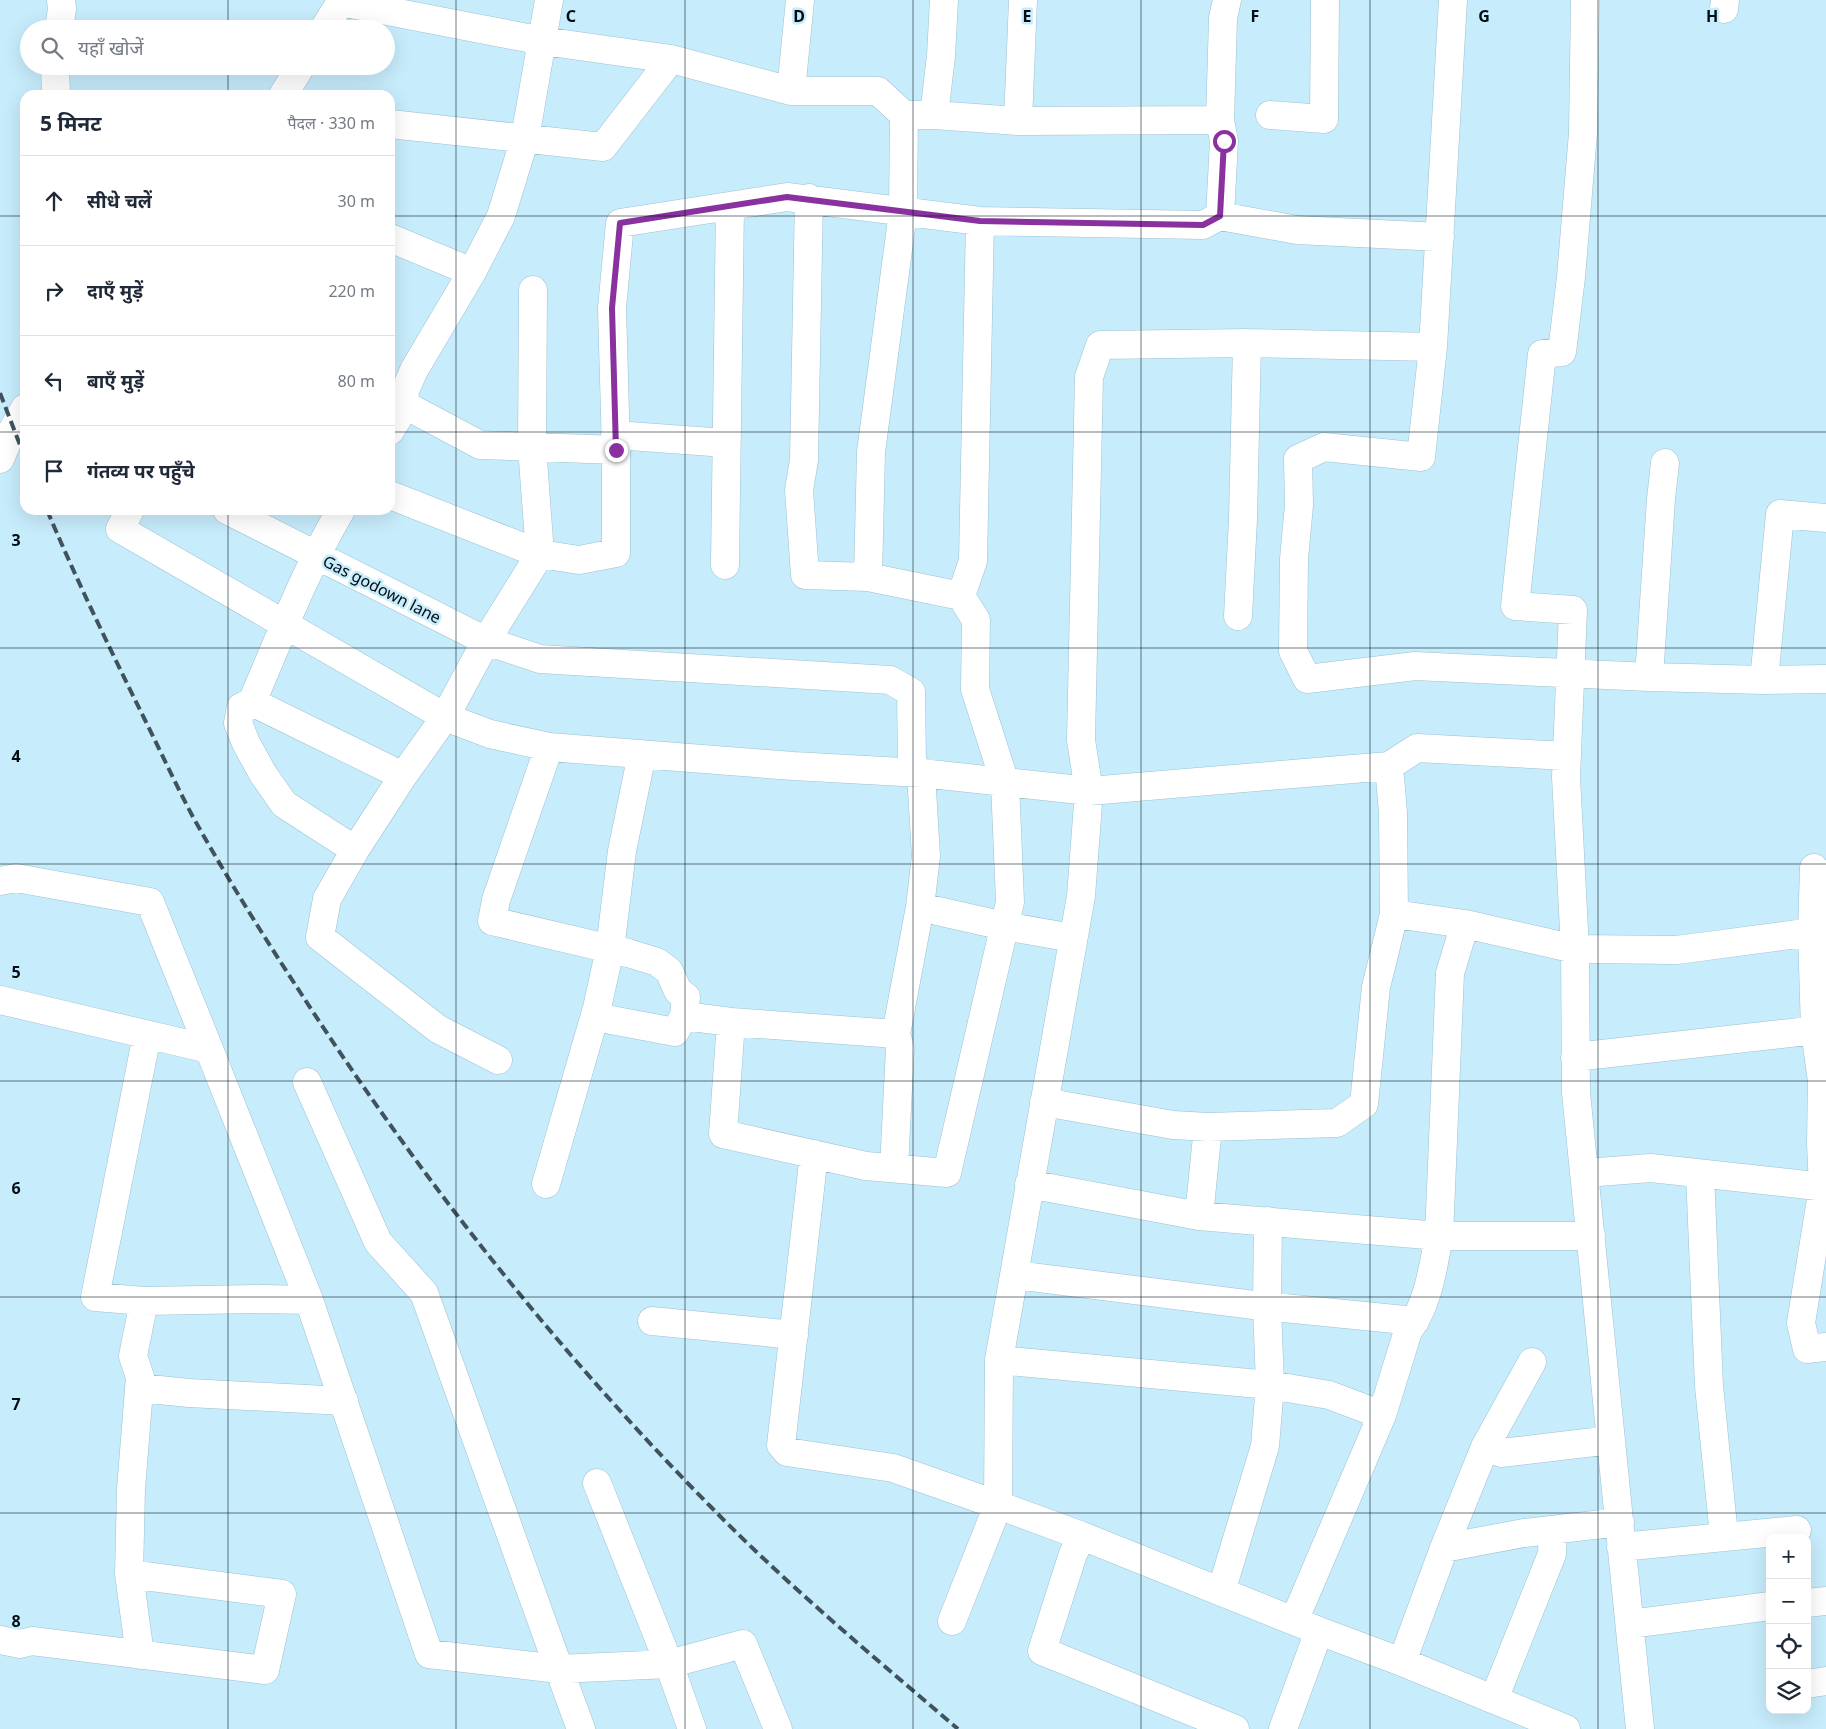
<!DOCTYPE html>
<html lang="hi">
<head>
<meta charset="utf-8">
<style>
  body { margin:0; font-family:"Noto Sans","Noto Sans Devanagari",sans-serif; background:#f6f6f7; color:#1f2937 }
  .controls { position:absolute; right:15px; bottom:15px; display:grid; overflow:hidden; border-radius:10px; box-shadow:0 5px 20px #0002 }
  .controls button { width:45px; height:45px; display:grid; place-items:center; padding:0; border:0; border-bottom:1px solid #e0e1e3; background:#fff; color:#1f2937; font:25px sans-serif }
  .stop { position:absolute; width:15px; height:15px; margin:-11px; border:4px solid #89329f; border-radius:50%; background:#fff }
  .stop.end { background:#89329f; border-color:#fff; box-shadow:0 1px 5px #0008 }
  .list { margin:0; padding:0; list-style:none }
  h2 { display:flex; justify-content:space-between; align-items:center; height:65px; margin:0; padding:0 20px; font-size:21px }
  h2 small { font-size:16px; font-weight:400; color:#747a83 }
  .list li { display:grid; grid-template-columns:32px 1fr auto; gap:15px; align-items:center; box-sizing:border-box; height:90px; padding:0 20px; border-top:1px solid #e0e1e3 }
  .list b { display:block; font-size:19px; white-space:nowrap }
  .list em { font-size:16px; font-style:normal; color:#747a83 }
  .icon { flex:none; width:28px; height:28px; fill:none; stroke:currentColor; stroke-width:2; stroke-linecap:round; stroke-linejoin:round }
  .map { position:relative; flex:none; width:1826px; height:1729px; overflow:hidden }
  .search { position:absolute; background:#fff; box-shadow:0 5px 20px #0002; left:20px; top:20px; width:375px; height:55px; display:flex; align-items:center; gap:12px; box-sizing:border-box; padding:0 18px; border-radius:28px; color:#747a83; font-size:19px }
  .panel { position:absolute; background:#fff; box-shadow:0 5px 20px #0002; left:20px; top:90px; width:375px; height:425px; border-radius:15px }
  .map>svg:first-child { display:block }
  .lines { fill:none; stroke-linecap:round; stroke-linejoin:round }
  .minor-casing { stroke:#9dc1d1; stroke-width:29 }
  .minor { stroke:#fff; stroke-width:28 }
  .rail { stroke:#40535c; stroke-width:4; stroke-dasharray:10 5; stroke-linecap:butt }
  .route { stroke:#89329f; stroke-width:6 }
  .grid { fill:none; stroke:#020d13; stroke-width:1; stroke-opacity:0.55 }
  .labels { text-anchor:middle; dominant-baseline:central; stroke-width:5; stroke-linejoin:round; paint-order:stroke }
  .street-label { font-size:16px; fill:#020d13; stroke:#c7ecfc }
  .grid-label { font-size:16px; text-anchor:middle; font-weight:bold; fill:#020d13; stroke:#c7ecfc; stroke-width:5; stroke-linejoin:round; paint-order:stroke }
</style>
</head>
<body>
<div class="map">
<svg width="1826" height="1729" viewBox="0 0 1826 1729">
  <rect width="100%" height="100%" fill="#c7ecfc"/>
  <g class="lines">
    <defs>
      <path id="minor" d="M1453,0L1433,347L1421,457L1324,447L1298,459L1299,505L1294,559L1293,651L1307,679L1415,666L1649,677L1764,680L1780,514L1826,518
        M1585,0L1583,133L1571,277L1562,352L1542,354L1515,606L1573,610L1566,777L1575,949L1576,1093L1640,1729
        M341,2L543,41L671,59
        M1724,9L1725,0
        M59,29L62,9L61,0
        M324,29L342,0
        M55,66L56,95
        M791,91H878L904,115H934L1018,121L1220,120
        M283,95L301,66
        M934,115L941,56L944,0
        M1270,115L1324,119L1325,0
        M1018,121L1023,0
        M390,124L603,147L671,59L791,91L800,0
        M1220,216L1224,141L1220,120L1223,18L1227,0
        M390,238L472,272
        M533,290L532,447L540,554L579,560L616,553V450
        M1433,347L1247,343L1100,345L1089,377L1081,740L1089,791L1081,896L999,1360L998,1505L1082,1536L1319,1631L1402,1662L1566,1729
        M390,397L480,445L616,450L612,308L620,223L787,197L980,221L1203,225L1220,216L1297,230L1440,237
        M390,431L406,405L404,393L414,370L472,272L501,216L525,138L549,0
        M615,435L726,443
        M0,459L13,429L25,408
        M390,495L540,554L486,641L445,717L403,776L355,850L327,899L320,937L438,1029L498,1060
        M130,510L120,529L445,717L490,734L549,747L793,766L921,773L1089,791L1389,766L1417,748L1567,756
        M227,510L486,641L540,659L890,680L911,692L912,763L921,773L926,856L920,907L896,1034
        M341,510C306,569 279,639 252,702L241,707L238,723L246,743L263,774L284,804L355,850
        M725,565L730,206
        M868,577L871,452L903,212L904,115
        M961,596L973,561L980,221
        M1238,616L1243,519L1247,343
        M1649,677L1661,499L1665,463
        M1764,680L1826,679
        M252,702L403,776
        M549,747L496,900L492,921L628,953L657,962L669,971L678,991L686,997L684,1016L675,1032L595,1017
        M1814,868L1812,932L1815,1030L1822,1082L1821,1143L1823,1187L1801,1323L1807,1349L1826,1347
        M0,881L16,878L150,902L209,1049
        M920,907L1004,926L1073,938
        M1394,914L1465,924L1575,949L1677,950L1812,932
        M0,1000L209,1049L309,1300L429,1654L559,1669L581,1729
        M684,1016L731,1022L896,1034L900,1048L894,1168
        M731,1022L723,1134L866,1166L947,1173L1010,902L1005,783L975,689L976,620L961,596L868,577L805,575L799,490L804,460L809,198
        M147,1035L95,1297L144,1301L263,1299L309,1300
        M1575,1057L1826,1029
        M307,1082L378,1242L424,1293L559,1669L669,1664L743,1644L778,1729
        M1044,1102L1173,1125L1208,1127L1337,1123L1364,1104L1376,987L1394,914L1393,813L1389,766
        M814,1154L781,1445L787,1452L893,1468L998,1505L952,1621
        M1585,1173L1651,1168L1826,1187
        M1700,1174L1709,1386L1724,1536
        M546,1184L597,1008L610,949L622,851L642,754
        M1029,1184L1199,1216L1439,1236H1591
        M1199,1216L1208,1127
        M1015,1275L1254,1305L1415,1321
        M652,1321L794,1335
        M999,1360L1270,1385L1329,1395L1382,1415
        M139,1388L189,1393L344,1401
        M1485,1447L1501,1453L1611,1440
        M597,1483L669,1664L692,1729
        M1082,1536L1073,1554L1042,1651L1235,1729
        M1621,1547L1797,1530
        M1444,1548L1524,1533L1620,1522
        M1221,1592L1265,1446L1270,1385L1267,1307L1268,1221
        M1807,1603L1826,1601
        M1294,1621L1382,1415L1408,1331C1428,1305 1433,1268 1439,1236L1450,973L1465,924
        M1630,1624L1770,1606
        M0,1640L20,1644L32,1641L265,1670L282,1594L129,1574
        M140,1655L129,1574L131,1489L140,1377L133,1356L144,1301
        M1402,1662L1444,1548L1485,1447L1532,1362
        M1807,1684L1826,1681
        M1494,1699L1552,1554L1553,1531
        M1283,1729L1319,1631"/>
    </defs>
    <use href="#minor" class="minor-casing"/>
    <use href="#minor" class="minor"/>
    <path class="rail" d="M0,393L25,458
      M47,510C77,581 111,651 145,720C161,752 176,785 193,817C227,878 264,937 302,995C421,1179 557,1351 711,1507C788,1586 874,1657 958,1729"/>
  </g>
  <g class="lines">
    <path class="route" d="M616,450L612,308L620,223L787,197L980,221L1203,225L1220,216L1224,141"/>
  </g>
  <path class="grid" d="M228,0V29M456,0V1729M685,0V1729M913,0V1729M1141,0V1729M1370,0V1729M1598,0V1729M228,66V95M0,216H25M390,216H1826M0,432H25M390,432H1826M228,510V1729M0,648H1826M0,864H1826M0,1081H1826M0,1297H1826M0,1513H1826"/>
  <g class="labels">
    <g class="street-label">
      <text transform="translate(382 589) rotate(27)">Gas godown lane</text>
    </g>
  </g>
  <g class="grid-label">
    <text x="571" y="22">C</text>
    <text x="799" y="22">D</text>
    <text x="1027" y="22">E</text>
    <text x="1255" y="22">F</text>
    <text x="1484" y="22">G</text>
    <text x="1712" y="22">H</text>
    <text x="16" y="546">3</text>
    <text x="16" y="762">4</text>
    <text x="16" y="978">5</text>
    <text x="16" y="1194">6</text>
    <text x="16" y="1410">7</text>
    <text x="16" y="1627">8</text>
  </g>
</svg>
<div class="controls">
<button>+</button>
<button>−</button>
<button><svg class="icon" aria-label="locate" viewBox="0 0 24 24"><circle cx="12" cy="12" r="6"/><path d="M12 2v4M12 18v4M2 12h4M18 12h4"/></svg></button>
<button><svg class="icon" aria-label="layers" viewBox="0 0 24 24"><path d="M12 4l9 5-9 5-9-5zM3 14l9 5 9-5"/></svg></button>
</div>
<div class="stop" style="left:1224px;top:141px"></div>
<div class="stop end" style="left:616px;top:450px"></div>
<div class="search"><svg class="icon" aria-label="search" viewBox="0 0 24 24"><circle cx="10" cy="10" r="6"/><path d="M15 15l6 6"/></svg>यहाँ खोजें</div>
<section class="panel">
<h2>5 मिनट<small>पैदल · 330 m</small></h2>
<ul class="list">
<li><svg class="icon" aria-label="ahead" viewBox="0 0 24 24"><path d="M12 20V5M6 11l6-6 6 6"/></svg><div><b>सीधे चलें</b></div><em>30 m</em></li>
<li><svg class="icon" aria-label="right" viewBox="0 0 24 24"><path d="M7 20v-9h11M14 6l5 5-5 5"/></svg><div><b>दाएँ मुड़ें</b></div><em>220 m</em></li>
<li><svg class="icon" aria-label="left" viewBox="0 0 24 24"><path d="M17 20v-9H6M10 6l-5 5 5 5"/></svg><div><b>बाएँ मुड़ें</b></div><em>80 m</em></li>
<li><svg class="icon" aria-label="arrive" viewBox="0 0 24 24"><path d="M6 21V4h12l-3 4 3 4H6"/></svg><div><b>गंतव्य पर पहुँचे</b></div></li>
</ul>
</section>
</div>
</body>
</html>
